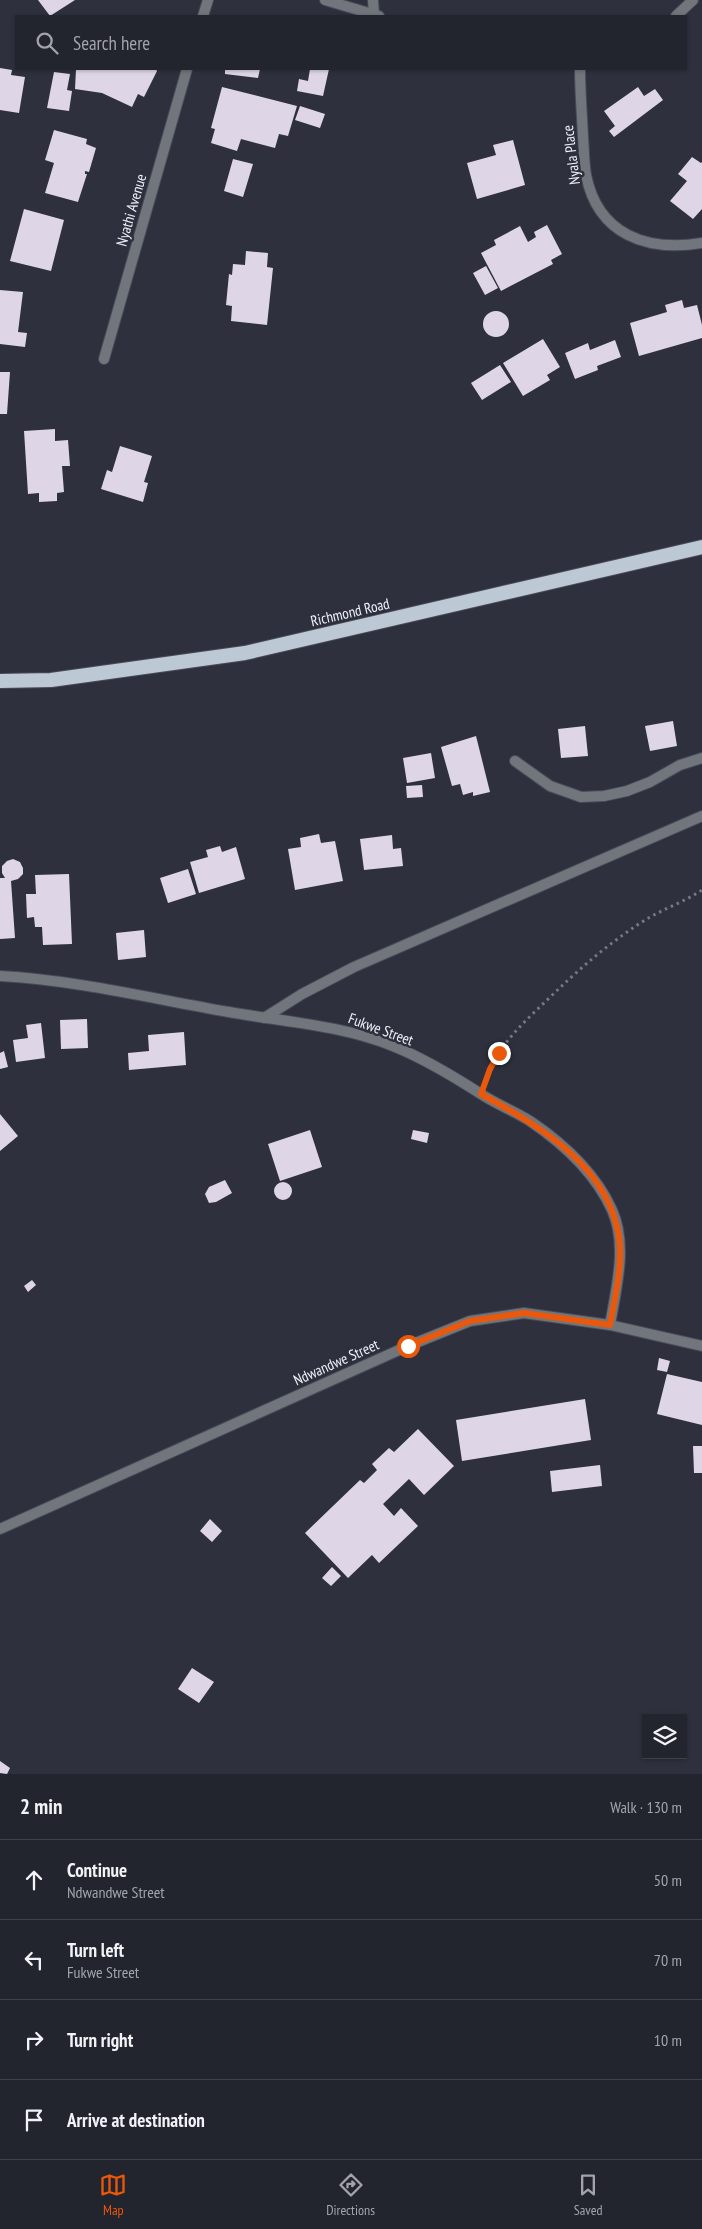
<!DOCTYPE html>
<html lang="en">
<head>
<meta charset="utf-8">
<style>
  body { margin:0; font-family:"PT Sans Narrow",sans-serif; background:#2a2c36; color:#f1f3f6 }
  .controls { position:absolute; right:15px; bottom:15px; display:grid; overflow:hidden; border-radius:0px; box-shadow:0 1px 4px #0004 }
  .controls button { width:45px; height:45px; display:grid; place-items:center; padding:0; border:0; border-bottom:1px solid #3f414a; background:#22242e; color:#f1f3f6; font:25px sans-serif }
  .stop { position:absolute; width:15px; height:15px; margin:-11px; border:4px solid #ea580c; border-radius:50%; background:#fff }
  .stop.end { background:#ea580c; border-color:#fff; box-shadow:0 1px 5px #0008 }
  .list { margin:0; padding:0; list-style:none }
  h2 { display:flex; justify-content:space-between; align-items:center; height:65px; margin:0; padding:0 20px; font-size:21px }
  h2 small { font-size:16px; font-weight:400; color:#a2a4aa }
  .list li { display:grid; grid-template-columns:32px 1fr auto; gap:15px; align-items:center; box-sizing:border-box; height:80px; padding:0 20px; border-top:1px solid #3f414a }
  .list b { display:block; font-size:19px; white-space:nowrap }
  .list p { margin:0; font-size:16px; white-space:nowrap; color:#a2a4aa }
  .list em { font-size:16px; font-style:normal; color:#a2a4aa }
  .icon { flex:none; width:28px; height:28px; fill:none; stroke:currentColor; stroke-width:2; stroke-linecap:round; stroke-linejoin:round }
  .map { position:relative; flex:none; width:702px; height:1774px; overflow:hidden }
  .search { position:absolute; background:#22242e; box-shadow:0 1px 4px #0004; left:15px; right:15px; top:15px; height:55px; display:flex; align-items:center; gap:12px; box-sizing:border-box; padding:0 18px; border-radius:0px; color:#a2a4aa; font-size:19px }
  .sheet { height:385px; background:#22242e }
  nav { display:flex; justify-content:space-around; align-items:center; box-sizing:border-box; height:70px; border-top:1px solid #3f414a; background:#22242e; font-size:14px; color:#a2a4aa }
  nav a { display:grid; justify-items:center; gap:2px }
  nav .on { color:#ea580c }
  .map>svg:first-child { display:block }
  .building { fill:#ded6e6 }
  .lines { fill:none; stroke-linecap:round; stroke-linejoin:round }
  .service-casing { stroke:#494b57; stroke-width:12 }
  .minor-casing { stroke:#494b57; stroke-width:12 }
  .trunk-casing { stroke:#494b57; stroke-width:16 }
  .path { stroke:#767883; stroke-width:3; stroke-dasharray:2.5 4; stroke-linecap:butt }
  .service { stroke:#71767c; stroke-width:10 }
  .minor { stroke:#71767c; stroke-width:10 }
  .trunk { stroke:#bcc8d4; stroke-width:14 }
  .route { stroke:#ea580c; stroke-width:6 }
  .labels { text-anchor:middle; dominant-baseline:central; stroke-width:5; stroke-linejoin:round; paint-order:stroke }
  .street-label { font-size:15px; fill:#eff1f9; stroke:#2e303d }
</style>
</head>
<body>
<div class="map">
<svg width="702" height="1774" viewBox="0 0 702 1774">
  <rect width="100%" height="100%" fill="#2e303d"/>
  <path class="building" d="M38,0H75L50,16Z
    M0,68L12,70L11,75L25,77L19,113L0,110Z
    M76,69H156L157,71L144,97L138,94L132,107L102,93L75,89Z
    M225,69H260L258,78L225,74Z
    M310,69H329L323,96L297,91L299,79L308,81Z
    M54,72L70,74L67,90L72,91L69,111L47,108Z
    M222,87L297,106L288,136L279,134L275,148L241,139L237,151L211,143L215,129L211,128Z
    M638,87L644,96L655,89L663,100L614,137L609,131L615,126L604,111Z
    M300,106L325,114L320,128L295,120Z
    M54,130L87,139L86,144L96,148L89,172L85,171V174H87L78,202L45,193L54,163L45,160Z
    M513,140L525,185L477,199L467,163L496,155L493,145Z
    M692,157L701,163L702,162V209L693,219L670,201L687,181L678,174Z
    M233,159L253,164L243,197L224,191Z
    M24,209L64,220L51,271L10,261Z
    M547,225L562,254L551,260L553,264L501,291L481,253L496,245L494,240L520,226L528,242L536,237L534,232Z
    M246,251L268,253L267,267L273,268L267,325L231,321L232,306L226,305L229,274L232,275L233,264L245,265Z
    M486,266L498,288L485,295L473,273Z
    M0,290L23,292L18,332L27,333L25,347L0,344Z
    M682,300L684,308L697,305L702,325V338L639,356L630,323L667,312L665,305Z
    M483 324a13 13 0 1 1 26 0a13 13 0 1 1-26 0Z
    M543,339L560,367L547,375L550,380L523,396L503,363Z
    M615,340L621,357L597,366L598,370L575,379L565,353L588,343L590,350Z
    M500,365L511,382L482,400L471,383Z
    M0,372H10L7,414H0Z
    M55,429V441L68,440L70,466H62L64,492L57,493V501L39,502V493L28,494L24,431Z
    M120,446L152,456L144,482L148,483L143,502L101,489L107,470L112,472Z
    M673,721L677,746L650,751L645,726Z
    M585,726L588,756L561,758L558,729Z
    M476,736L490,792L473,796V792L463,795L460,784L452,786L441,747Z
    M431,753L435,778L407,783L403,758Z
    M422,785L423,797L407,798L406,786Z
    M319,834L321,843L335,841L343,881L295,890L288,849L301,847L300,838Z
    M392,835L393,849L401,848L403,866L364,870L360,839Z
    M220,846L222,852L236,847L245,879L199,893L190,862L208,857L206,850Z
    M13,859L20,862L23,868V874L18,879L11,881L15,938L0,939V878H5L2,873V866L7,861Z
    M188,869L196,894L168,903L160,878Z
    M69,874L72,944L43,945L42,927H35L34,917L27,918L26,894H36L35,875Z
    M144,930L146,957L118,960L116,933Z
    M87,1019L88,1048L61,1049L60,1020Z
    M41,1023L45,1058L16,1062L13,1040L28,1038L26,1025Z
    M184,1032L186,1065L129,1070L128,1053L149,1051L148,1035Z
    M4,1051L8,1067L0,1069V1053Z
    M0,1114L18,1136L0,1151Z
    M310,1130L322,1167L280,1181L268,1144Z
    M413,1130L429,1133L427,1143L411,1139Z
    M225,1180L232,1193L216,1202L209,1203L205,1194L209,1187Z
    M274 1191a9 9 0 1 1 18 0a9 9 0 1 1-18 0Z
    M32,1280L36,1285L28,1292L24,1286Z
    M659,1358L670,1361L667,1372L657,1370Z
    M667,1374L702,1382V1425L657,1414Z
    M585,1399L591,1440L462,1461L456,1420Z
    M418,1429L454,1466L424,1495L409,1479L383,1504L394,1516L401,1508L418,1526L379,1563L372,1555L348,1578L305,1533L360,1480L364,1483L377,1470L372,1464L389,1448L394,1452Z
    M693,1446H702V1473H694Z
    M600,1465L602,1486L552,1492L550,1471Z
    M210,1519L222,1531L212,1542L200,1531Z
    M332,1567L341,1576L331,1586L322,1578Z
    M192,1668L214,1682L199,1703L178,1689Z
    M0,1761L10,1768L7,1774L0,1773Z"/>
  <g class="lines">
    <defs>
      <path id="service" d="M373,0L374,15
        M515,761L550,786L581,797L604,796L627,791L650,782L680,765L702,758"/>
      <path id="minor" d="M325,0L379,16
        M203,16L208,0
        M676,16L693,0
        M580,69C580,92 582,114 583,137C584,150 584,163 586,175C598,235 647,252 702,243
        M104,359L187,69
        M0,976C76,980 154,999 229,1012C284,1022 341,1025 393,1046C423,1058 453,1076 481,1094C496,1104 514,1111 530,1121C564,1144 595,1172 612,1210C628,1245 616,1289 610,1325
        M264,1018L302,994L354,967L702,816
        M0,1529L408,1346L470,1321L524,1313L610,1325L702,1346"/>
      <path id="trunk" d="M0,681L51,680L245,653L702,547"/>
    </defs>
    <use href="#service" class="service-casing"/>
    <use href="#minor" class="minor-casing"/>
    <use href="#trunk" class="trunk-casing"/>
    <path class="path" d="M487,1076C498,1046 523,1023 545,1002C578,970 606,945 645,920C663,909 684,902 702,890"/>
    <use href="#service" class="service"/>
    <use href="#minor" class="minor"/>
    <use href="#trunk" class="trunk"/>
  </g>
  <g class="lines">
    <path class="route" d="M408,1346L470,1321L524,1313L610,1325C615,1297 623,1266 619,1237C608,1165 539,1126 481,1094L490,1069L499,1053"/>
  </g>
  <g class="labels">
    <g class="street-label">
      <text transform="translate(571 155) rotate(-97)">Nyala Place</text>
      <text transform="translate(131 210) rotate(-74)">Nyathi Avenue</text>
      <text transform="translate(350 612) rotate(-13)">Richmond Road</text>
      <text transform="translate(381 1029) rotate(20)">Fukwe Street</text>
      <text transform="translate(336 1362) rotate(-24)">Ndwandwe Street</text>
    </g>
  </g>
</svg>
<div class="controls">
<button><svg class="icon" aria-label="layers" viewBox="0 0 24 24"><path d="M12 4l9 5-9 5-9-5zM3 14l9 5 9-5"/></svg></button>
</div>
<div class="stop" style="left:408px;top:1346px"></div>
<div class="stop end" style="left:499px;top:1053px"></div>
<div class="search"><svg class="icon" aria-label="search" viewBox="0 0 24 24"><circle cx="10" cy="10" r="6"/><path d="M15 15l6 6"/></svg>Search here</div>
</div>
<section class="sheet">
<h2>2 min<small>Walk · 130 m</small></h2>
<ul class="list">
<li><svg class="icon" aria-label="ahead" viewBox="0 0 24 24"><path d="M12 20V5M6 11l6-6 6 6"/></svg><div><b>Continue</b><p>Ndwandwe Street</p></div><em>50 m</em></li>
<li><svg class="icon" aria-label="left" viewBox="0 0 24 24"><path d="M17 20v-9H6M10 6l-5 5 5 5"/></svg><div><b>Turn left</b><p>Fukwe Street</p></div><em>70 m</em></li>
<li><svg class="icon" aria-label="right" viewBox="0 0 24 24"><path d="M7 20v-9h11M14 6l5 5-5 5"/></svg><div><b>Turn right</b></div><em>10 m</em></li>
<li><svg class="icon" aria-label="arrive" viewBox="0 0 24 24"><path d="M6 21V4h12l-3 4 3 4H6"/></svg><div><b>Arrive at destination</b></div></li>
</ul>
</section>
<nav>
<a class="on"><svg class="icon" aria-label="map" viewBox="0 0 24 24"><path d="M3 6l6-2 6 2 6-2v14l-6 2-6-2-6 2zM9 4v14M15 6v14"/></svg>Map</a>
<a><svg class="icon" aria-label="directions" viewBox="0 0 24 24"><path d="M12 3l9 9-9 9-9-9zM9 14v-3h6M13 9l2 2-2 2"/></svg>Directions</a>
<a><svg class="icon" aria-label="saved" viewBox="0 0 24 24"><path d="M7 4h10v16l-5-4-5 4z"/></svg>Saved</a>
</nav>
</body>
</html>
